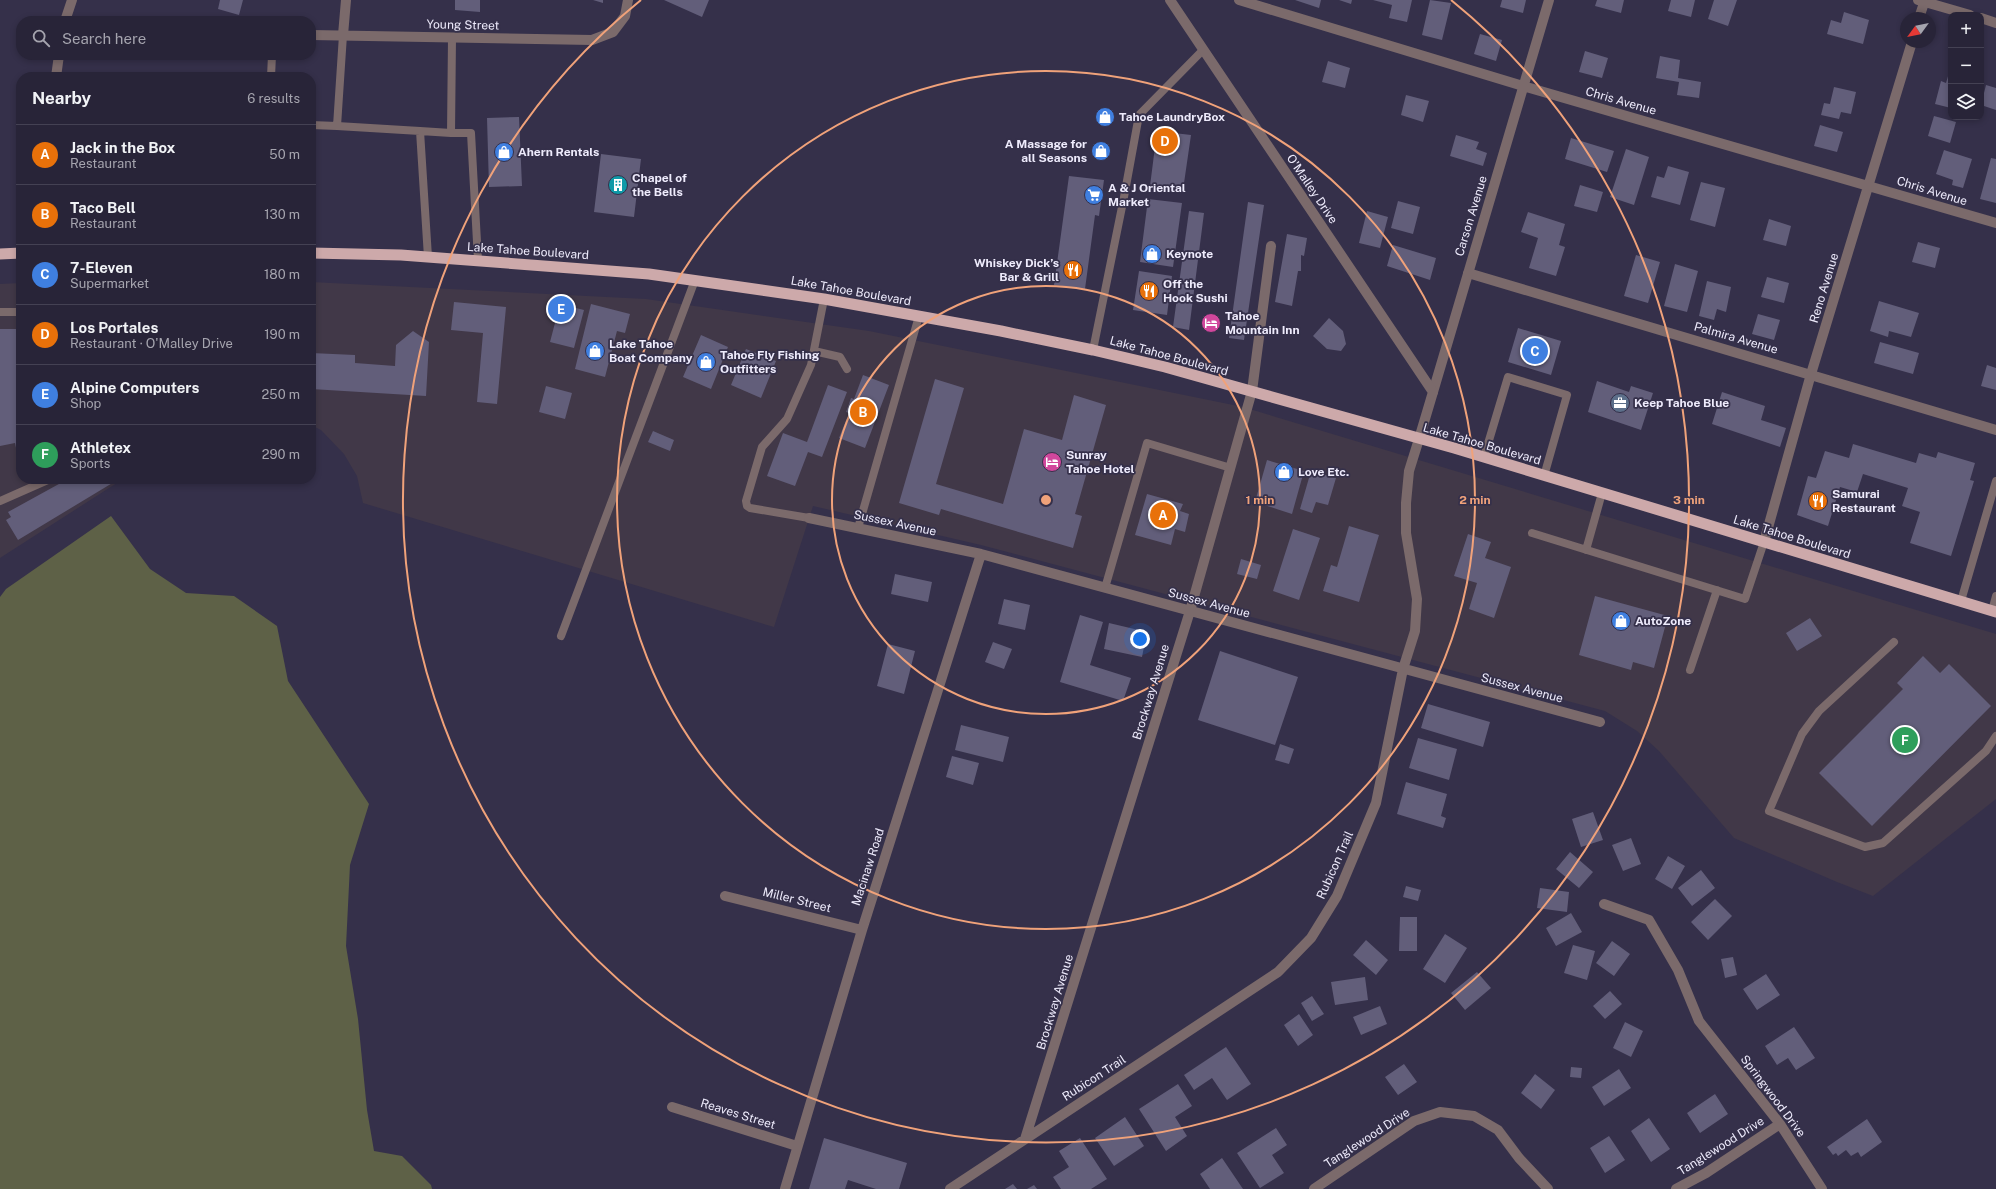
<!DOCTYPE html>
<html lang="en">
<head>
<meta charset="utf-8">
<style>
  body { margin:0; font-family:"Public Sans",sans-serif; background:#302c40; color:#f1f3f6 }
  .controls { position:absolute; right:12px; top:12px; display:grid; overflow:hidden; border-radius:8px; box-shadow:0 2px 6px #0003 }
  .controls button { width:36px; height:36px; display:grid; place-items:center; padding:0; border:0; border-bottom:1px solid #444153; background:#282438; color:#f1f3f6; font:20px sans-serif }
  .compass { position:absolute; left:1900px; top:12px; width:36px; height:36px; border-radius:50%; background:#282438; box-shadow:0 2px 6px #0003; rotate:237deg }
  .you { position:absolute; left:1140px; top:639px; width:14px; height:14px; margin:-10px; border:3px solid #fff; border-radius:50%; background:#1a73e8; box-shadow:0 0 0 6px #1a73e833 }
  .badge { display:grid; place-items:center; width:26px; height:26px; border-radius:50%; background:#bca0f2; color:#fff; font-size:13px; font-weight:700 }
  .pin { position:absolute; translate:-50% -50%; border:2px solid #fff; box-shadow:0 1px 4px #0006 }
  .list { margin:0; padding:0; list-style:none }
  h2 { display:flex; justify-content:space-between; align-items:center; height:52px; margin:0; padding:0 16px; font-size:17px }
  h2 small { font-size:13px; font-weight:400; color:#a5a4ae }
  .list li { display:grid; grid-template-columns:26px 1fr auto; gap:12px; align-items:center; box-sizing:border-box; height:60px; padding:0 16px; border-top:1px solid #444153 }
  .list b { display:block; font-size:15px; white-space:nowrap }
  .list p { margin:0; font-size:13px; white-space:nowrap; color:#a5a4ae }
  .list em { font-size:13px; font-style:normal; color:#a5a4ae }
  .icon { flex:none; width:22px; height:22px; fill:none; stroke:currentColor; stroke-width:2; stroke-linecap:round; stroke-linejoin:round }
  .map { position:relative; flex:none; width:1996px; height:1189px; overflow:hidden }
  .search { position:absolute; background:#282438; box-shadow:0 2px 6px #0003; left:16px; top:16px; width:300px; height:44px; display:flex; align-items:center; gap:10px; box-sizing:border-box; padding:0 14px; border-radius:16px; color:#a5a4ae; font-size:15px }
  .panel { position:absolute; background:#282438; box-shadow:0 2px 6px #0003; left:16px; top:72px; width:300px; height:412px; border-radius:16px }
  .map>svg:first-child { display:block }
  .commercial { fill:#413848 }
  .green { fill:#5e6147 }
  .building { fill:#625e7a }
  .lines { fill:none; stroke-linecap:round; stroke-linejoin:round }
  .service { stroke:#7b6a6b; stroke-width:8 }
  .minor { stroke:#7b6a6b; stroke-width:10 }
  .tertiary { stroke:#7b6a6b; stroke-width:10 }
  .trunk { stroke:#cda9aa; stroke-width:11 }
  .ring { fill:none; stroke:#f0a27a; stroke-width:2 }
  .labels { text-anchor:middle; dominant-baseline:central; stroke-width:3.5; stroke-linejoin:round; paint-order:stroke }
  .street-label { font-size:12px; fill:#eeebfc; stroke:#35304a }
  .poi-label { font-size:12px; font-weight:bold; fill:#eeebfc; stroke:#35304a; text-anchor:start }
  .centre { fill:#f0a27a; stroke:#35304a; stroke-width:2 }
  .ring-label { font-size:12px; text-anchor:middle; font-weight:bold; fill:#f0a27a; stroke:#35304a; stroke-width:3.5; stroke-linejoin:round; paint-order:stroke }
</style>
</head>
<body>
<div class="map">
<svg width="1996" height="1189" viewBox="0 0 1996 1189">
  <rect width="100%" height="100%" fill="#35304a"/>
  <path class="commercial" d="M311,282L646,299L869,331L1243,407L1996,634V799L1873,896L1837,882L1734,838L1659,751L1637,731L1605,711L981,545L813,506L774,627L363,503L357,476L344,454L321,430L311,425Z
    M21,283V479H123L0,558V284Z"/>
  <path class="green" d="M111,516L150,569L186,593L234,596L277,626L288,681L369,804L350,865L346,946L358,1019L367,1110L374,1151L402,1156L431,1185L432,1189H0V597L6,589Z"/>
  <path class="building" d="M220,0H243L239,15L218,9Z
    M455,0H480V12L455,10Z
    M593,0H603V3Z
    M664,0H709L702,17Z
    M1295,0H1321L1319,8Z
    M1339,0H1352L1351,4Z
    M1373,0H1412L1407,22L1389,18L1392,5Z
    M1430,0L1451,3L1442,40L1422,35Z
    M1502,0H1526L1523,13L1500,7Z
    M1597,0H1624L1621,13L1595,6Z
    M1671,0H1695L1691,17L1668,11Z
    M1714,0H1737L1728,26L1708,19Z
    M1844,12L1869,20L1863,44L1827,34L1831,20L1841,23Z
    M1480,34L1502,40L1496,61L1474,54Z
    M1585,51L1608,58L1602,78L1579,72Z
    M1660,56L1680,60L1678,78L1701,82L1699,98L1677,95L1679,82L1656,78Z
    M1328,61L1350,68L1345,88L1322,82Z
    M1951,66V108L1935,104L1941,81L1946,83Z
    M1986,85L1996,88V110L1981,105Z
    M1834,87L1856,92L1851,114L1841,112L1839,119L1821,115L1824,103L1830,104Z
    M1406,95L1429,101L1423,122L1401,115Z
    M1934,116L1956,122L1950,143L1928,136Z
    M519,117L522,186L489,187L487,118Z
    M1820,125L1843,132L1837,152L1814,146Z
    M1157,131L1191,135L1183,190L1150,186Z
    M1456,135L1479,142L1476,149L1487,153L1483,166L1450,156Z
    M1571,138L1614,151L1607,172L1565,159Z
    M1626,149L1649,157L1634,205L1610,197Z
    M1944,150L1972,159L1963,188L1952,185L1953,180L1936,174Z
    M601,154L641,159L634,217L594,212Z
    M1991,158L1996,159V203L1980,199Z
    M1668,166L1689,172L1680,205L1651,197L1657,176L1664,178Z
    M1069,176L1104,180L1099,216L1095,215L1085,289L1054,285Z
    M1701,182L1725,188L1715,227L1690,220Z
    M1580,185L1603,192L1597,212L1574,206Z
    M1148,199L1182,203L1173,267L1140,262Z
    M1398,201L1420,207L1413,234L1391,228Z
    M1248,202L1264,205L1244,340L1229,338Z
    M1189,211L1204,213L1189,330L1173,327Z
    M1367,211L1388,217L1380,248L1359,243Z
    M1528,212L1565,224L1559,245L1565,247L1556,276L1529,268L1538,238L1521,232Z
    M1769,219L1791,226L1786,246L1763,240Z
    M1287,234L1307,238L1304,256L1301,255V271H1298L1292,306L1275,302Z
    M1918,242L1940,248L1935,268L1912,262Z
    M1393,245L1436,258L1430,280L1387,266Z
    M1636,255L1660,262L1648,303L1624,296Z
    M1675,264L1698,271L1687,312L1664,306Z
    M1139,271L1172,276L1167,315L1133,310Z
    M1767,277L1789,283L1784,303L1761,297Z
    M1707,281L1731,287L1726,312L1717,309L1714,320L1699,316Z
    M1879,301L1919,313L1911,337L1889,331L1888,337L1870,331Z
    M454,302L506,307L497,404L477,402L483,333L451,330Z
    M560,304L584,310L574,348L550,342Z
    M591,304L630,314L625,333L617,331L605,377L575,369Z
    M1758,314L1780,320L1774,340L1752,334Z
    M1329,318L1343,331L1346,344L1341,351L1327,349L1313,336Z
    M1518,328L1561,341L1551,375L1508,362Z
    M0,329H21V447L16,448L15,443L0,446Z
    M413,331L429,342L426,396L311,389V353L355,355V363L395,366L396,345Z
    M701,335L728,347L711,389L683,377Z
    M1880,342L1919,353L1913,374L1874,363Z
    M746,349L776,361L761,398L731,385Z
    M1987,365L1996,368V390L1981,386Z
    M863,375L889,385L865,448L839,438L849,413L846,412L851,398L854,399Z
    M935,379L964,388L936,484L1003,504L1024,429L1062,440L1074,395L1106,405L1075,514L1082,516L1073,548L941,509L939,515L899,503Z
    M1597,381L1629,392L1631,386L1653,393L1641,430L1588,412Z
    M828,385L847,392L822,457L808,452L795,486L767,476L783,433L807,442Z
    M546,386L572,393L565,419L539,412Z
    M1722,392L1765,406L1761,420L1786,428L1780,447L1712,424Z
    M653,431L674,440L670,451L648,442Z
    M1853,444L1916,463L1919,453L1936,458L1938,452L1975,463L1970,480L1974,481L1951,556L1910,543L1920,512L1902,506L1908,488L1863,474L1857,492L1840,487L1828,526L1797,515L1808,476L1816,478L1825,451L1849,458Z
    M1267,460L1304,471L1292,514L1255,502Z
    M1311,471L1336,478L1328,505L1316,502L1312,513L1300,509Z
    M68,479H119L18,540L6,520L11,517L8,512Z
    M1147,494L1183,504L1180,511L1189,514L1185,532L1175,529L1171,545L1135,535Z
    M1349,526L1379,535L1359,602L1323,591L1331,565L1337,567Z
    M1293,529L1320,538L1299,600L1273,591Z
    M1468,534L1491,542L1485,558L1511,567L1494,618L1469,609L1477,583L1454,576Z
    M1241,559L1261,565L1257,579L1237,574Z
    M895,574L932,582L928,602L891,594Z
    M1595,596L1668,616L1654,668L1633,662L1631,670L1579,655Z
    M1004,599L1030,605L1025,630L998,624Z
    M1080,615L1103,622L1090,665L1131,678L1123,701L1060,682Z
    M1810,618L1822,636L1797,651L1786,633Z
    M1109,623L1147,632L1142,657L1104,649Z
    M993,642L1012,649L1004,669L985,662Z
    M888,644L915,651L904,694L877,686Z
    M1220,651L1298,677L1275,745L1198,720Z
    M1923,656L1940,673L1949,664L1991,706L1872,826L1819,773L1903,689L1897,683Z
    M1428,704L1490,722L1483,747L1421,728Z
    M961,725L1009,737L1003,762L955,750Z
    M1418,738L1457,749L1449,780L1409,768Z
    M1280,744L1294,749L1289,764L1275,760Z
    M952,756L979,763L973,785L946,777Z
    M1406,782L1447,794L1441,816L1446,818L1443,828L1397,814Z
    M1593,812L1603,840L1581,847L1572,819Z
    M1631,838L1641,864L1623,871L1612,845Z
    M1570,852L1593,872L1579,888L1556,869Z
    M1668,856L1685,866L1672,889L1655,879Z
    M1701,870L1715,888L1692,906L1678,888Z
    M1406,886L1421,890L1418,901L1403,897Z
    M1540,888L1569,892L1567,912L1537,908Z
    M1715,899L1732,916L1708,940L1691,922Z
    M1571,913L1582,932L1556,946L1546,928Z
    M1400,917H1417V951H1399Z
    M1445,934L1467,948L1445,983L1423,969Z
    M1366,940L1388,960L1376,975L1353,955Z
    M1612,941L1630,954L1614,976L1596,963Z
    M1573,945L1595,951L1587,980L1564,973Z
    M1733,957L1737,975L1725,978L1721,959Z
    M1477,972L1491,988L1465,1010L1451,993Z
    M1766,974L1780,995L1757,1010L1743,989Z
    M1365,977L1368,1000L1335,1005L1331,982Z
    M1610,991L1622,1004L1605,1019L1593,1006Z
    M1312,996L1324,1014L1312,1021L1301,1003Z
    M1380,1006L1387,1024L1361,1035L1353,1017Z
    M1299,1014L1313,1035L1298,1046L1284,1025Z
    M1625,1022L1643,1031L1631,1057L1613,1048Z
    M1794,1027L1815,1058L1796,1070L1788,1058L1777,1065L1765,1046Z
    M1226,1047L1251,1084L1227,1100L1212,1078L1194,1090L1184,1075Z
    M1404,1064L1417,1082L1398,1095L1385,1077Z
    M1571,1067L1582,1068L1581,1078L1570,1077Z
    M1619,1069L1631,1088L1604,1106L1592,1087Z
    M1535,1074L1555,1090L1541,1109L1521,1093Z
    M1178,1084L1192,1106L1175,1117L1187,1136L1166,1151L1139,1109Z
    M1715,1094L1728,1114L1700,1133L1687,1113Z
    M1125,1117L1144,1146L1114,1166L1095,1138Z
    M1649,1118L1670,1149L1651,1162L1631,1131Z
    M1867,1119L1882,1142L1861,1157L1858,1152L1851,1156L1846,1150L1838,1156L1836,1153L1833,1155L1827,1147Z
    M1276,1128L1287,1145L1272,1155L1284,1173L1260,1188L1237,1153Z
    M1609,1136L1625,1160L1605,1173L1590,1148Z
    M824,1138L907,1163L899,1189H876L848,1180L845,1189H809Z
    M1080,1138L1107,1179L1091,1189H1061L1053,1177L1069,1167L1059,1151Z
    M1222,1158L1243,1189H1210L1200,1174Z
    M1013,1184L1017,1189H1005Z
    M1034,1185L1037,1189H1027Z"/>
  <g class="lines">
    <path class="service" d="M343,35L337,126L420,131L428,257
      M271,77L272,55
      M311,125L337,126
      M420,131L451,133L452,38
      M451,133H471L478,260
      M0,312H21
      M1093,350L1124,197L1139,115L1203,50
      M814,351L840,357L847,369
      M1484,457L1508,377L1567,395L1544,476
      M0,501L50,479
      M809,518L750,508L747,506L746,501L762,447L787,419L811,365L824,299
      M858,528L919,316
      M1532,533L1745,599L1764,542
      M1586,550L1602,493
      M1105,588L1147,443L1231,468
      M1961,601L1996,481
      M1992,611L1996,596
      M561,636L695,280
      M1894,642L1819,711L1802,734L1769,811L1865,847L1883,843L1986,751L1996,736
      M1690,670L1717,590"/>
    <path class="minor" d="M1239,0L1523,86L1996,223
      M1918,0L1970,15
      M1919,18L1925,0
      M1981,18L1996,23
      M65,21L72,0
      M311,35L592,40L613,32L625,16L628,0
      M343,35L346,0
      M56,77L59,55
      M1468,273L1996,430
      M1433,392L1549,0
      M809,518L981,554L1600,722
      M1764,542L1811,374L1912,42
      M725,896L862,930
      M1604,904L1649,920L1678,970L1699,1021L1780,1124L1822,1189
      M672,1107L797,1146
      M1025,1139L1190,611L1252,391L1271,246
      M785,1189L862,930L981,554
      M950,1189L1278,972L1311,938L1337,896L1376,803L1403,669L1415,631L1417,599L1406,533V503L1409,471L1419,439
      M1314,1189L1414,1121L1440,1112L1474,1116L1498,1130L1519,1158L1548,1189
      M1676,1189L1706,1173L1780,1124"/>
    <path class="tertiary" d="M1170,0L1433,392L1419,439"/>
    <path class="trunk" d="M311,253L401,255L649,274L824,299L1001,331L1093,350L1165,367L1454,448L1996,612
      M0,254L21,253"/>
  </g>
  <g class="ring">
    <circle cx="1046" cy="500" r="214"/>
    <circle cx="1046" cy="500" r="429"/>
    <path d="M1451 0A643 643 0 1 1 641 0"/>
  </g>
  <defs>
    <symbol id="shop-disc" viewBox="-11 -11 22 22"><circle r="9.5" fill="#3f7fe0" stroke="#35304a"/><path d="M-5-2.5h2.3a2.7 3.5 0 0 1 5.4 0H5L5.5 6h-11ZM-1.5-2.5h3a1.5 2.3 0 0 0-3 0Z" fill="#fff"/></symbol>
    <symbol id="building-disc" viewBox="-11 -11 22 22"><circle r="9.5" fill="#0f9aa8" stroke="#35304a"/><path d="M-4-6H4V6H1V3H-1V6H-4ZM-2.5-4.3h1.7v1.8h-1.7ZM.8-4.3h1.7v1.8H.8ZM-2.5-1h1.7V.8h-1.7ZM.8-1h1.7V.8H.8Z" fill="#fff"/></symbol>
    <symbol id="supermarket-disc" viewBox="-11 -11 22 22"><circle r="9.5" fill="#3f7fe0" stroke="#35304a"/><path d="M-6-5.5h2.5l.6 2H6L4.5 2H-2.5L-4.4-4H-6ZM-1.5 3.2a1.3 1.3 0 1 0 .1 0ZM3 3.2a1.3 1.3 0 1 0 .1 0Z" fill="#fff"/></symbol>
    <symbol id="restaurant-disc" viewBox="-11 -11 22 22"><circle r="9.5" fill="#e8710a" stroke="#35304a"/><path d="M-5-6h1v4h1v-4h1v4h1v-4h1v5L-1.5 .5V6h-2V.5L-5-1ZM5-6V6H3V1.5H1.5Q1.5-4 5-6Z" fill="#fff"/></symbol>
    <symbol id="hotel-disc" viewBox="-11 -11 22 22"><circle r="9.5" fill="#d1479c" stroke="#35304a"/><path d="M-6-4.5h1.5V1H6V5H4.5V3h-9V5H-6ZM-4 0a1.8 1.8 0 1 1 3.6 0ZM.5 0V-2.5h3Q6-2.5 6 0Z" fill="#fff"/></symbol>
    <symbol id="office-disc" viewBox="-11 -11 22 22"><circle r="9.5" fill="#5c6f8a" stroke="#35304a"/><path d="M-6-3h4V-5.5h4V-3h4V5H-6ZM-1-4.5V-3h2v-1.5ZM-6 0V1H6V0Z" fill="#fff"/></symbol>
  </defs>
  <g fill-rule="evenodd">
    <use href="#shop-disc" x="1094" y="106" width="22" height="22"/>
    <use href="#shop-disc" x="1090" y="140" width="22" height="22"/>
    <use href="#shop-disc" x="493" y="141" width="22" height="22"/>
    <use href="#building-disc" x="607" y="174" width="22" height="22"/>
    <use href="#supermarket-disc" x="1083" y="184" width="22" height="22"/>
    <use href="#shop-disc" x="1141" y="243" width="22" height="22"/>
    <use href="#restaurant-disc" x="1062" y="259" width="22" height="22"/>
    <use href="#restaurant-disc" x="1138" y="280" width="22" height="22"/>
    <use href="#hotel-disc" x="1200" y="312" width="22" height="22"/>
    <use href="#shop-disc" x="584" y="340" width="22" height="22"/>
    <use href="#shop-disc" x="695" y="351" width="22" height="22"/>
    <use href="#office-disc" x="1609" y="392" width="22" height="22"/>
    <use href="#hotel-disc" x="1041" y="451" width="22" height="22"/>
    <use href="#shop-disc" x="1273" y="461" width="22" height="22"/>
    <use href="#restaurant-disc" x="1807" y="490" width="22" height="22"/>
    <use href="#shop-disc" x="1610" y="610" width="22" height="22"/>
  </g>
  <g class="labels">
    <g class="street-label">
      <text transform="translate(463 25) rotate(1)">Young Street</text>
      <text transform="translate(1621 101) rotate(16)">Chris Avenue</text>
      <text transform="translate(1312 189) rotate(56)">O'Malley Drive</text>
      <text transform="translate(1932 191) rotate(17)">Chris Avenue</text>
      <text transform="translate(1471 216) rotate(-73)">Carson Avenue</text>
      <text transform="translate(528 251) rotate(4)">Lake Tahoe Boulevard</text>
      <text transform="translate(1824 288) rotate(-73)">Reno Avenue</text>
      <text transform="translate(851 291) rotate(10)">Lake Tahoe Boulevard</text>
      <text transform="translate(1736 338) rotate(16)">Palmira Avenue</text>
      <text transform="translate(1169 356) rotate(15)">Lake Tahoe Boulevard</text>
      <text transform="translate(1482 444) rotate(16)">Lake Tahoe Boulevard</text>
      <text transform="translate(895 523) rotate(12)">Sussex Avenue</text>
      <text transform="translate(1792 537) rotate(17)">Lake Tahoe Boulevard</text>
      <text transform="translate(1209 603) rotate(15)">Sussex Avenue</text>
      <text transform="translate(1522 688) rotate(15)">Sussex Avenue</text>
      <text transform="translate(1151 692) rotate(-73)">Brockway Avenue</text>
      <text transform="translate(1335 865) rotate(-66)">Rubicon Trail</text>
      <text transform="translate(868 867) rotate(-72)">Macinaw Road</text>
      <text transform="translate(797 900) rotate(14)">Miller Street</text>
      <text transform="translate(1055 1002) rotate(-73)">Brockway Avenue</text>
      <text transform="translate(1094 1078) rotate(-33)">Rubicon Trail</text>
      <text transform="translate(1773 1096) rotate(53)">Springwood Drive</text>
      <text transform="translate(738 1114) rotate(17)">Reaves Street</text>
      <text transform="translate(1367 1138) rotate(-33)">Tanglewood Drive</text>
      <text transform="translate(1721 1146) rotate(-32)">Tanglewood Drive</text>
    </g>
    <g class="poi-label">
      <text x="1119" y="117">Tahoe LaundryBox</text>
      <text x="1087" y="144" text-anchor="end">A Massage for<tspan x="1087" dy="14">all Seasons</tspan></text>
      <text x="518" y="152">Ahern Rentals</text>
      <text x="632" y="178">Chapel of<tspan x="632" dy="14">the Bells</tspan></text>
      <text x="1108" y="188">A &amp; J Oriental<tspan x="1108" dy="14">Market</tspan></text>
      <text x="1166" y="254">Keynote</text>
      <text x="1059" y="263" text-anchor="end">Whiskey Dick’s<tspan x="1059" dy="14">Bar &amp; Grill</tspan></text>
      <text x="1163" y="284">Off the<tspan x="1163" dy="14">Hook Sushi</tspan></text>
      <text x="1225" y="316">Tahoe<tspan x="1225" dy="14">Mountain Inn</tspan></text>
      <text x="609" y="344">Lake Tahoe<tspan x="609" dy="14">Boat Company</tspan></text>
      <text x="720" y="355">Tahoe Fly Fishing<tspan x="720" dy="14">Outfitters</tspan></text>
      <text x="1634" y="403">Keep Tahoe Blue</text>
      <text x="1066" y="455">Sunray<tspan x="1066" dy="14">Tahoe Hotel</tspan></text>
      <text x="1298" y="472">Love Etc.</text>
      <text x="1832" y="494">Samurai<tspan x="1832" dy="14">Restaurant</tspan></text>
      <text x="1635" y="621">AutoZone</text>
    </g>
  </g>
  <circle cx="1046" cy="500" r="6" class="centre"/>
  <g class="ring-label">
    <text x="1260" y="504">1 min</text>
    <text x="1475" y="504">2 min</text>
    <text x="1689" y="504">3 min</text>
  </g>
</svg>
<div class="controls">
<button>+</button>
<button>−</button>
<button><svg class="icon" aria-label="layers" viewBox="0 0 24 24"><path d="M12 4l9 5-9 5-9-5zM3 14l9 5 9-5"/></svg></button>
</div>
<svg class="compass" viewBox="-18 -18 36 36"><path d="M0-13l5 13h-10z" fill="#e53935"/><path d="M0 13l5-13h-10z" fill="#a5a4ae"/></svg>
<div class="you"></div>
<div class="pin badge" style="left:1163px;top:515px;background:#e8710a">A</div>
<div class="pin badge" style="left:863px;top:412px;background:#e8710a">B</div>
<div class="pin badge" style="left:1535px;top:351px;background:#3f7fe0">C</div>
<div class="pin badge" style="left:1165px;top:141px;background:#e8710a">D</div>
<div class="pin badge" style="left:561px;top:309px;background:#3f7fe0">E</div>
<div class="pin badge" style="left:1905px;top:740px;background:#2e9e5b">F</div>
<div class="search"><svg class="icon" aria-label="search" viewBox="0 0 24 24"><circle cx="10" cy="10" r="6"/><path d="M15 15l6 6"/></svg>Search here</div>
<section class="panel">
<h2>Nearby<small>6 results</small></h2>
<ul class="list">
<li><span class="badge" style="background:#e8710a">A</span><div><b>Jack in the Box</b><p>Restaurant</p></div><em>50 m</em></li>
<li><span class="badge" style="background:#e8710a">B</span><div><b>Taco Bell</b><p>Restaurant</p></div><em>130 m</em></li>
<li><span class="badge" style="background:#3f7fe0">C</span><div><b>7-Eleven</b><p>Supermarket</p></div><em>180 m</em></li>
<li><span class="badge" style="background:#e8710a">D</span><div><b>Los Portales</b><p>Restaurant · O'Malley Drive</p></div><em>190 m</em></li>
<li><span class="badge" style="background:#3f7fe0">E</span><div><b>Alpine Computers</b><p>Shop</p></div><em>250 m</em></li>
<li><span class="badge" style="background:#2e9e5b">F</span><div><b>Athletex</b><p>Sports</p></div><em>290 m</em></li>
</ul>
</section>
</div>
</body>
</html>
